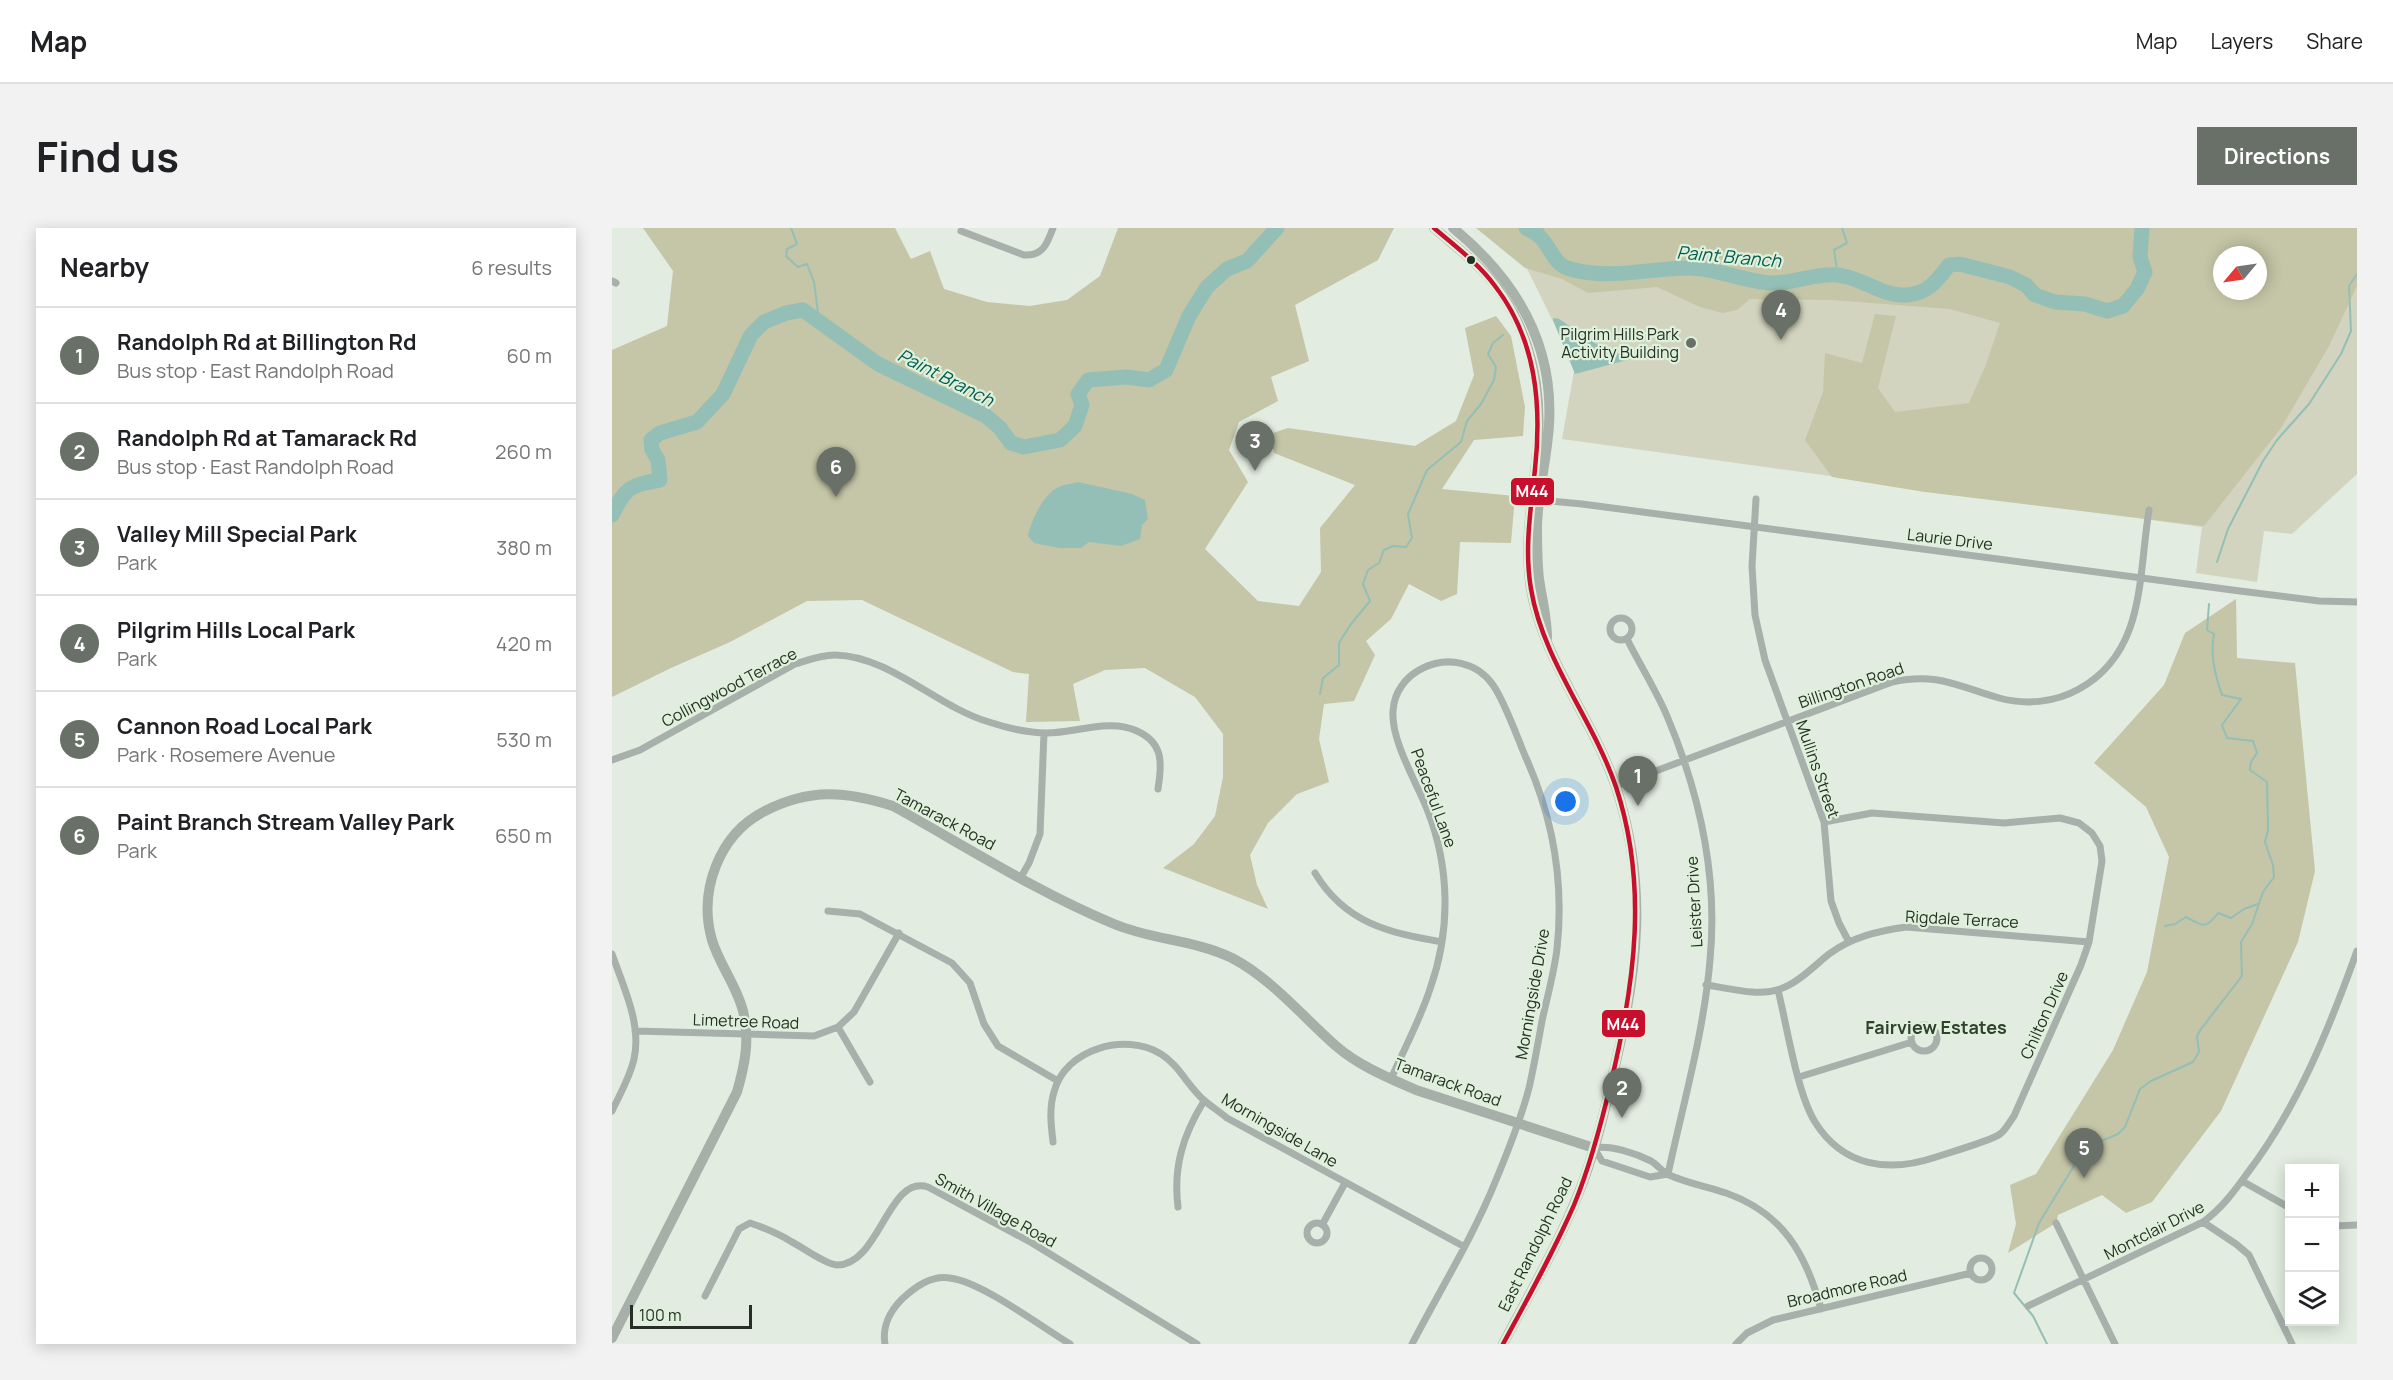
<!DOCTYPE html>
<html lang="en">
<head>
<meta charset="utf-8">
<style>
  body { margin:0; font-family:Manrope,sans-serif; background:#f2f2f2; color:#202124 }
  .controls { position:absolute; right:18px; bottom:18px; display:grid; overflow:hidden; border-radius:0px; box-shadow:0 3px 15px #0003 }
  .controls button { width:54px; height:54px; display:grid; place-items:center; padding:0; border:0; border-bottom:2px solid #e0e0e0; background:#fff; color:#202124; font:30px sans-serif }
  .compass { position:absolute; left:1601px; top:18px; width:54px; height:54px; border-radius:50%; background:#fff; box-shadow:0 3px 15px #0003; rotate:241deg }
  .scale { position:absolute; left:18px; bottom:15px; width:122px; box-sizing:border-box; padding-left:6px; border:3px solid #272e26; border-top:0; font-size:16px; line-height:21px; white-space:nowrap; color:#272e26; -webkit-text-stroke:4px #def1db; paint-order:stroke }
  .you { position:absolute; left:954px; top:574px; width:21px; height:21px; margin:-15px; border:4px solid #fff; border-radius:50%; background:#1a73e8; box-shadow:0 0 0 9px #1a73e833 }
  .badge { display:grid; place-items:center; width:39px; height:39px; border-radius:50%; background:#687067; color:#fff; font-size:20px; font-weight:700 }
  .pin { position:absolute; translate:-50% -50px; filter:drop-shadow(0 2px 3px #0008) }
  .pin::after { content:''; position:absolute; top:32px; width:21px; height:18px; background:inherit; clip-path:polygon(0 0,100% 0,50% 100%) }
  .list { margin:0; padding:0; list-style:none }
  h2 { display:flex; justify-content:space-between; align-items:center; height:78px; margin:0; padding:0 24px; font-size:26px }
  h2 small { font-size:20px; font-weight:400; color:#757577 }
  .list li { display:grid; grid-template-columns:39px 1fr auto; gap:18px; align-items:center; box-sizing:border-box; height:96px; padding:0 24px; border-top:2px solid #e0e0e0 }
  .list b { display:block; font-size:22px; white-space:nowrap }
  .list p { margin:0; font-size:20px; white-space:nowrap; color:#757577 }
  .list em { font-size:20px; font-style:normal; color:#757577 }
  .icon { flex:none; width:33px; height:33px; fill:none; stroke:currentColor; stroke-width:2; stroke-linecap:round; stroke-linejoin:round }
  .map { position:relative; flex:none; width:1745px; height:1116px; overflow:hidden; border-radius:0px }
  header { display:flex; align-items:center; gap:36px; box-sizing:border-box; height:84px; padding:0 30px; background:#fff; border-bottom:2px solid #e0e0e0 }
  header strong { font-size:28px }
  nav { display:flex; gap:33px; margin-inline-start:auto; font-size:21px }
  .intro { display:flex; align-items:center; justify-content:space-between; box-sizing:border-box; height:144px; padding:0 36px }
  h1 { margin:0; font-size:42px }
  .button { padding:15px 27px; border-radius:0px; background:#687067; color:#fff; font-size:21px; font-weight:700 }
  main { display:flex; gap:36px; padding:0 36px }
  aside { flex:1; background:#fff; border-radius:0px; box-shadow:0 3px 15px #0003 }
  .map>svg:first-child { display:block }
  .green { fill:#d2d4bf; fill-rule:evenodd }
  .forest { fill:#c5c5a7; fill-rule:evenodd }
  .water { fill:#94bfb6 }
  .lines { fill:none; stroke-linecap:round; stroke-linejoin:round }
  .stream { stroke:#94bfb6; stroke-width:2 }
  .river { stroke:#94bfb6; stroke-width:15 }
  .street { stroke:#a7b0aa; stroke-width:7 }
  .secondary { stroke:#a6b0a9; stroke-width:10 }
  .primary { stroke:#a8b2aa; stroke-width:10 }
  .bus-1-casing { stroke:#def1db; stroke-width:9 }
  .bus-1 { stroke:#c8102e; stroke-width:4.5 }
  .bus-dot { fill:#272e26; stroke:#def1db; stroke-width:2 }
  .poi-dot { fill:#687067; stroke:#def1db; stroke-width:2 }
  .labels { text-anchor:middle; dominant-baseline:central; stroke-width:4.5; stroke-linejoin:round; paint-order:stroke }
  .poi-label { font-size:16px; fill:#272e26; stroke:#def1db; text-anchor:end }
  .street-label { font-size:16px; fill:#272e26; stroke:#def1db }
  .water-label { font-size:18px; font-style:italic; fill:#045b53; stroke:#def1db }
  .neighbourhood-label { font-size:18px; font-weight:bold; fill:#31402f; stroke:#def1db }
  .line-badge { stroke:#def1db; stroke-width:2 }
  .badge-label { font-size:16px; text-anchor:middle; font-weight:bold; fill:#fff }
</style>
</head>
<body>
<header>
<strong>Map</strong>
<nav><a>Map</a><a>Layers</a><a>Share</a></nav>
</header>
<div class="intro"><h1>Find us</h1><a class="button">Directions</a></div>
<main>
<aside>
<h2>Nearby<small>6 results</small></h2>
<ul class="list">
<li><span class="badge">1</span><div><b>Randolph Rd at Billington Rd</b><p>Bus stop · East Randolph Road</p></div><em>60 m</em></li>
<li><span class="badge">2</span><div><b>Randolph Rd at Tamarack Rd</b><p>Bus stop · East Randolph Road</p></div><em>260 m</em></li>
<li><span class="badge">3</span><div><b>Valley Mill Special Park</b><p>Park</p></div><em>380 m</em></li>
<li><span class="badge">4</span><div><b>Pilgrim Hills Local Park</b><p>Park</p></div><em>420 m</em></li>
<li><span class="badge">5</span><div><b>Cannon Road Local Park</b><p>Park · Rosemere Avenue</p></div><em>530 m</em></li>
<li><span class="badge">6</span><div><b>Paint Branch Stream Valley Park</b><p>Park</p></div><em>650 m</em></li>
</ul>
</aside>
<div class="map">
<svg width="1745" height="1116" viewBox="0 0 1745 1116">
  <rect width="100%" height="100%" fill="#e2ece0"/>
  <path class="green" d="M895,0H1745V246L1680,306L1652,303L1645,354L1584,345L1590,299L950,211L963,138ZM1610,27H1646V63H1610Z"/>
  <path class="forest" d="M31,0H283L299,31L318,23L332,61L375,74L418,78L455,72L488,48L506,0H782L766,32L683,77L697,133L659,149L666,173L627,194L617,222L636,254L593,321L646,373L687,378L709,344L708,300L743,257L662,225L658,206L676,200L803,218L844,193L862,147L853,100L884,88L899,108L913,179L911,208L862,212L830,261L903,268L899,315L848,314L845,366L829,373L797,356L779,391L754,413L763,427L742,473L712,476L707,511L717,554L685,566L656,595L638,627L645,657L656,681L551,640L582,616L603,588L611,549V506L583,469L533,440L493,442L461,456L468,493L414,494L417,446L401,444L250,372L195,373L118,414L59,440L0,469V122L55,98L61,43Z
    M864,0H1745V58L1717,118L1669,200L1592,298L1313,264L1220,249L1193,212L1211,164L1213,125L1250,135L1263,86L1284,88L1266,160L1283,184L1357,175L1373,139L1388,95L1338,81L1219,72L1138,71L1125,82L1111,85L1088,79L1045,59L976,65L950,51L913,40ZM1610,27H1646V63H1610Z
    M1624,371L1625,430L1683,435L1703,643L1686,714L1609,883L1540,974L1514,985L1490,967L1446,987L1444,995L1396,1025L1404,996L1398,957L1424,946L1501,822L1535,744L1557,629L1534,579L1482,535L1552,457L1573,405Z"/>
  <path class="water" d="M942,90L947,91L986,117L1019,131L963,146L941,92Z
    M466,254L520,266L533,272L536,291L530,297L528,311L509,318L477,314L469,320H447L422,315L416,308C419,293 430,270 443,261C449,257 459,256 466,254Z"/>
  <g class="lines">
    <path class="stream" d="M179,0L185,16L175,21L174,28L186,39L195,36L202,54L207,92
      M928,8L931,0
      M1226,47L1222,22L1235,15L1230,0
      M1605,334L1616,301L1651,233L1665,212L1697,176L1729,126L1739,103L1737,58L1745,46
      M708,466L711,450L727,437V415L739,396L758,373L751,356L756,342L767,335L772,322L781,318L794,319L800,310L796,286L815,242L849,214L855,193L869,176L882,152L884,139L876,126L881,115L891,107
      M1553,698L1563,696L1574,689C1590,697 1593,703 1606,685L1619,690L1632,681L1646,676
      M1435,1116L1421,1088L1402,1065L1427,995L1468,928L1485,915L1506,906L1513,899L1528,861L1539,853L1581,834L1587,824L1585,808L1589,801L1630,748L1629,714L1640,696L1651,664L1662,649L1661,637L1653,614L1656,602L1655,554L1638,542L1639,534L1645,525L1641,513L1615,510L1610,497L1629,471L1610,467C1603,447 1598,427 1602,406L1595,402L1597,376"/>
    <path class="river" d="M914,0C919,3 925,5 929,10C938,19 942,35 955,40C995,53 1037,40 1077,40C1104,40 1131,53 1158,55C1180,56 1203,45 1225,47C1250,49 1270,69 1295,67C1315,66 1326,52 1337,37L1348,36L1398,49L1414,57L1423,67L1443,74L1473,76L1495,83L1511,78L1525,61L1533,44L1528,29L1530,0
      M0,287C14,259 18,257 48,252L46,232L40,222L39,212L48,205L85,194L111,166L139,107L152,94L174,85L191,82L266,136L374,188L388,200L399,215L412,219L448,212L463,198L470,177L466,166L476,152L514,149L537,152L554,142L577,88L595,59L615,41L635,33L665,0"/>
    <path class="street" d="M349,3L412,27C431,28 435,16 441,0
      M0,53L4,55
      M1144,271L1140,338L1143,387L1153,432L1212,594L1219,673L1227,695L1237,714
      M927,272L970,276L1628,363L1707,373L1745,374
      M998 401a11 11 0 1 1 22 0a11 11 0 1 1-22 0Z
      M1015,411C1028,437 1044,462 1055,488C1087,564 1106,649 1098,732C1092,804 1071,876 1056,946
      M0,532L28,522L183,436C196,432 209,427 223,427C278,428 325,479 377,494C395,500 415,505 435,505C463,505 498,490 525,503C552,515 550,536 546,561
      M1004,558L1280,454C1325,444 1345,458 1387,470C1413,477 1442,475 1467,461C1534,424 1526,349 1537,282
      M703,645C733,695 777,705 830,714
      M409,649L417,635L428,606L432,505
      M216,683L248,686L340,735L358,755L372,796L386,818L446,853
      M0,726C11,758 30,796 22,831C18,849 8,866 0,883
      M1094,757C1117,760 1146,769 1168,761C1186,755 1202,738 1217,726C1240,709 1266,703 1294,699L1477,714
      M1166,762C1175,798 1185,865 1203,894C1231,939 1277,945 1324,929C1336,925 1381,912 1388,906C1394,902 1398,893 1402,888L1469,737L1477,714L1490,633L1488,618L1480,605L1467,595L1448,590L1392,595L1260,585L1212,594
      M1299 810a13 13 0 1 1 26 0a13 13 0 1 1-26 0Z
      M226,799L258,854
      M23,803L202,808L226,799L242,784L287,705
      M1187,849L1300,814
      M779,851C792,821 808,792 818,761C839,702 838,639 815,581C804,553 779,513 781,483C782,464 794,448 811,440C835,428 865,434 881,457C893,474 905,509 914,530C941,590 952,656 945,721C942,745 935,770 930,793C926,815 922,838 917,860C909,891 896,923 884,952C861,1009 828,1062 800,1116
      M441,914C439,897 437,880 442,864C453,821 513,804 549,826C568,838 576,859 593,873C600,879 608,884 615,890L851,1018
      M1056,946L1038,949L990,933L982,920C999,917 1023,925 1039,933C1046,937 1050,944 1057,947C1075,955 1096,959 1114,965C1171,985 1194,1026 1209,1081
      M1630,953L1678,980
      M566,979C561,939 571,907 592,873
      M1591,994L1624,1016L1637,1027L1680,1116
      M1444,995L1503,1116
      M695 1005a10 10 0 1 1 20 0a10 10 0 1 1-20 0Z
      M710,997L733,955
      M1722,998L1745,997
      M1358 1041a11 11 0 1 1 22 0a11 11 0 1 1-22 0Z
      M93,1068L127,1001L138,995C153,1000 167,1006 180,1014C190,1019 215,1037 225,1037C268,1037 276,946 316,959L420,1015L585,1116
      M1416,1078L1591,994C1609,981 1621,965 1634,947C1685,881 1717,801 1745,723
      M273,1116C270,1099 278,1083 290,1071C303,1059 319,1047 338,1050C370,1054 428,1098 458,1116
      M1124,1116L1135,1105L1161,1092L1359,1045"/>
    <path class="secondary" d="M0,1110L125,864C133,836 138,812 131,783C125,758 107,736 100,712C86,663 107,606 153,583C198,560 234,563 281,578C353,618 425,664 502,696C540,712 583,712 620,730C660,751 691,789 724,818C747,838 777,850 804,862L982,920"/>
    <path class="primary" d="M822,0C837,13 853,25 867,39C913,85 930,148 926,211C923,262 911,309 919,361C931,432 981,491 1004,559C1036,656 1026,741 1003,838C994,877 985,916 971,954C950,1010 919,1063 891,1116
      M841,0C902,50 942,115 937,197C935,230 926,263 925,297C925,315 925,333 927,351C930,371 935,390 935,410"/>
    <defs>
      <path id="bus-1" d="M822,0C843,18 866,35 883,58C924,111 930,176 923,241C919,280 912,321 919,361C931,433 981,491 1004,559C1036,656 1023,753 1000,850C990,893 979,936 962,977C941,1025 916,1070 891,1116"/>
    </defs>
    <use href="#bus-1" class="bus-1-casing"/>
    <use href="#bus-1" class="bus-1"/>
  </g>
  <circle class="bus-dot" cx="859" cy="32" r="5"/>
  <circle class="poi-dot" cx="1079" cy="115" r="6"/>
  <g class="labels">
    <g class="poi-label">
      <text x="1067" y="106">Pilgrim Hills Park<tspan x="1067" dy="18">Activity Building</tspan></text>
    </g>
    <g class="street-label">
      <text transform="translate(1338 311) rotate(7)">Laurie Drive</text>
      <text transform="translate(1239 457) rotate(-19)">Billington Road</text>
      <text transform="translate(117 459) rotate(-28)">Collingwood Terrace</text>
      <text transform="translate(1206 541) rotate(71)">Mullins Street</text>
      <text transform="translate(822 570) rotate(70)">Peaceful Lane</text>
      <text transform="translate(333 591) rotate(28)">Tamarack Road</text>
      <text transform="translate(1082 674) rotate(-93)">Leister Drive</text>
      <text transform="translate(1350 691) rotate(3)">Rigdale Terrace</text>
      <text transform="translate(920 766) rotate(-80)">Morningside Drive</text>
      <text transform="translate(1432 787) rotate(-66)">Chilton Drive</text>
      <text transform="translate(134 793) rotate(2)">Limetree Road</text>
      <text transform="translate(836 854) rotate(20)">Tamarack Road</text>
      <text transform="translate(668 902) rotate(30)">Morningside Lane</text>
      <text transform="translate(384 982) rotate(29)">Smith Village Road</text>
      <text transform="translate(1542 1002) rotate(-27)">Montclair Drive</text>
      <text transform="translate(923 1016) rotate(-64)">East Randolph Road</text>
      <text transform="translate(1235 1060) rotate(-13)">Broadmore Road</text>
    </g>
    <g class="water-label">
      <text transform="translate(1117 28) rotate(5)">Paint Branch</text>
      <text transform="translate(334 149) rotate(27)">Paint Branch</text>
    </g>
    <g class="neighbourhood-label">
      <text x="1324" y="799">Fairview Estates</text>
    </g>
  </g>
  <g class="line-badge">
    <rect x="898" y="249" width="45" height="29" rx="6" fill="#c8102e"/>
    <rect x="989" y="781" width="45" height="29" rx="6" fill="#c8102e"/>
  </g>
  <g class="badge-label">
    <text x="920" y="269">M44</text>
    <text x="1011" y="802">M44</text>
  </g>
</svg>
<div class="controls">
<button>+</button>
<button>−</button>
<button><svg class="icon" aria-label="layers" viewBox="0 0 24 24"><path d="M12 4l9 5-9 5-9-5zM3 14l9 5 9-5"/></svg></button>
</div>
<svg class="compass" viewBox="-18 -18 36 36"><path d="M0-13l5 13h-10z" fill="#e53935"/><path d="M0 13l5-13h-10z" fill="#757577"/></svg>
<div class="scale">100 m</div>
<div class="you"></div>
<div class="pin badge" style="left:1026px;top:578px">1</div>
<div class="pin badge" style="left:1010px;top:890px">2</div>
<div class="pin badge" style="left:643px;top:243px">3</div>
<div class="pin badge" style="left:1169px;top:112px">4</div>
<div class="pin badge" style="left:1472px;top:950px">5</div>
<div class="pin badge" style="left:224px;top:269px">6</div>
</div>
</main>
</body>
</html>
